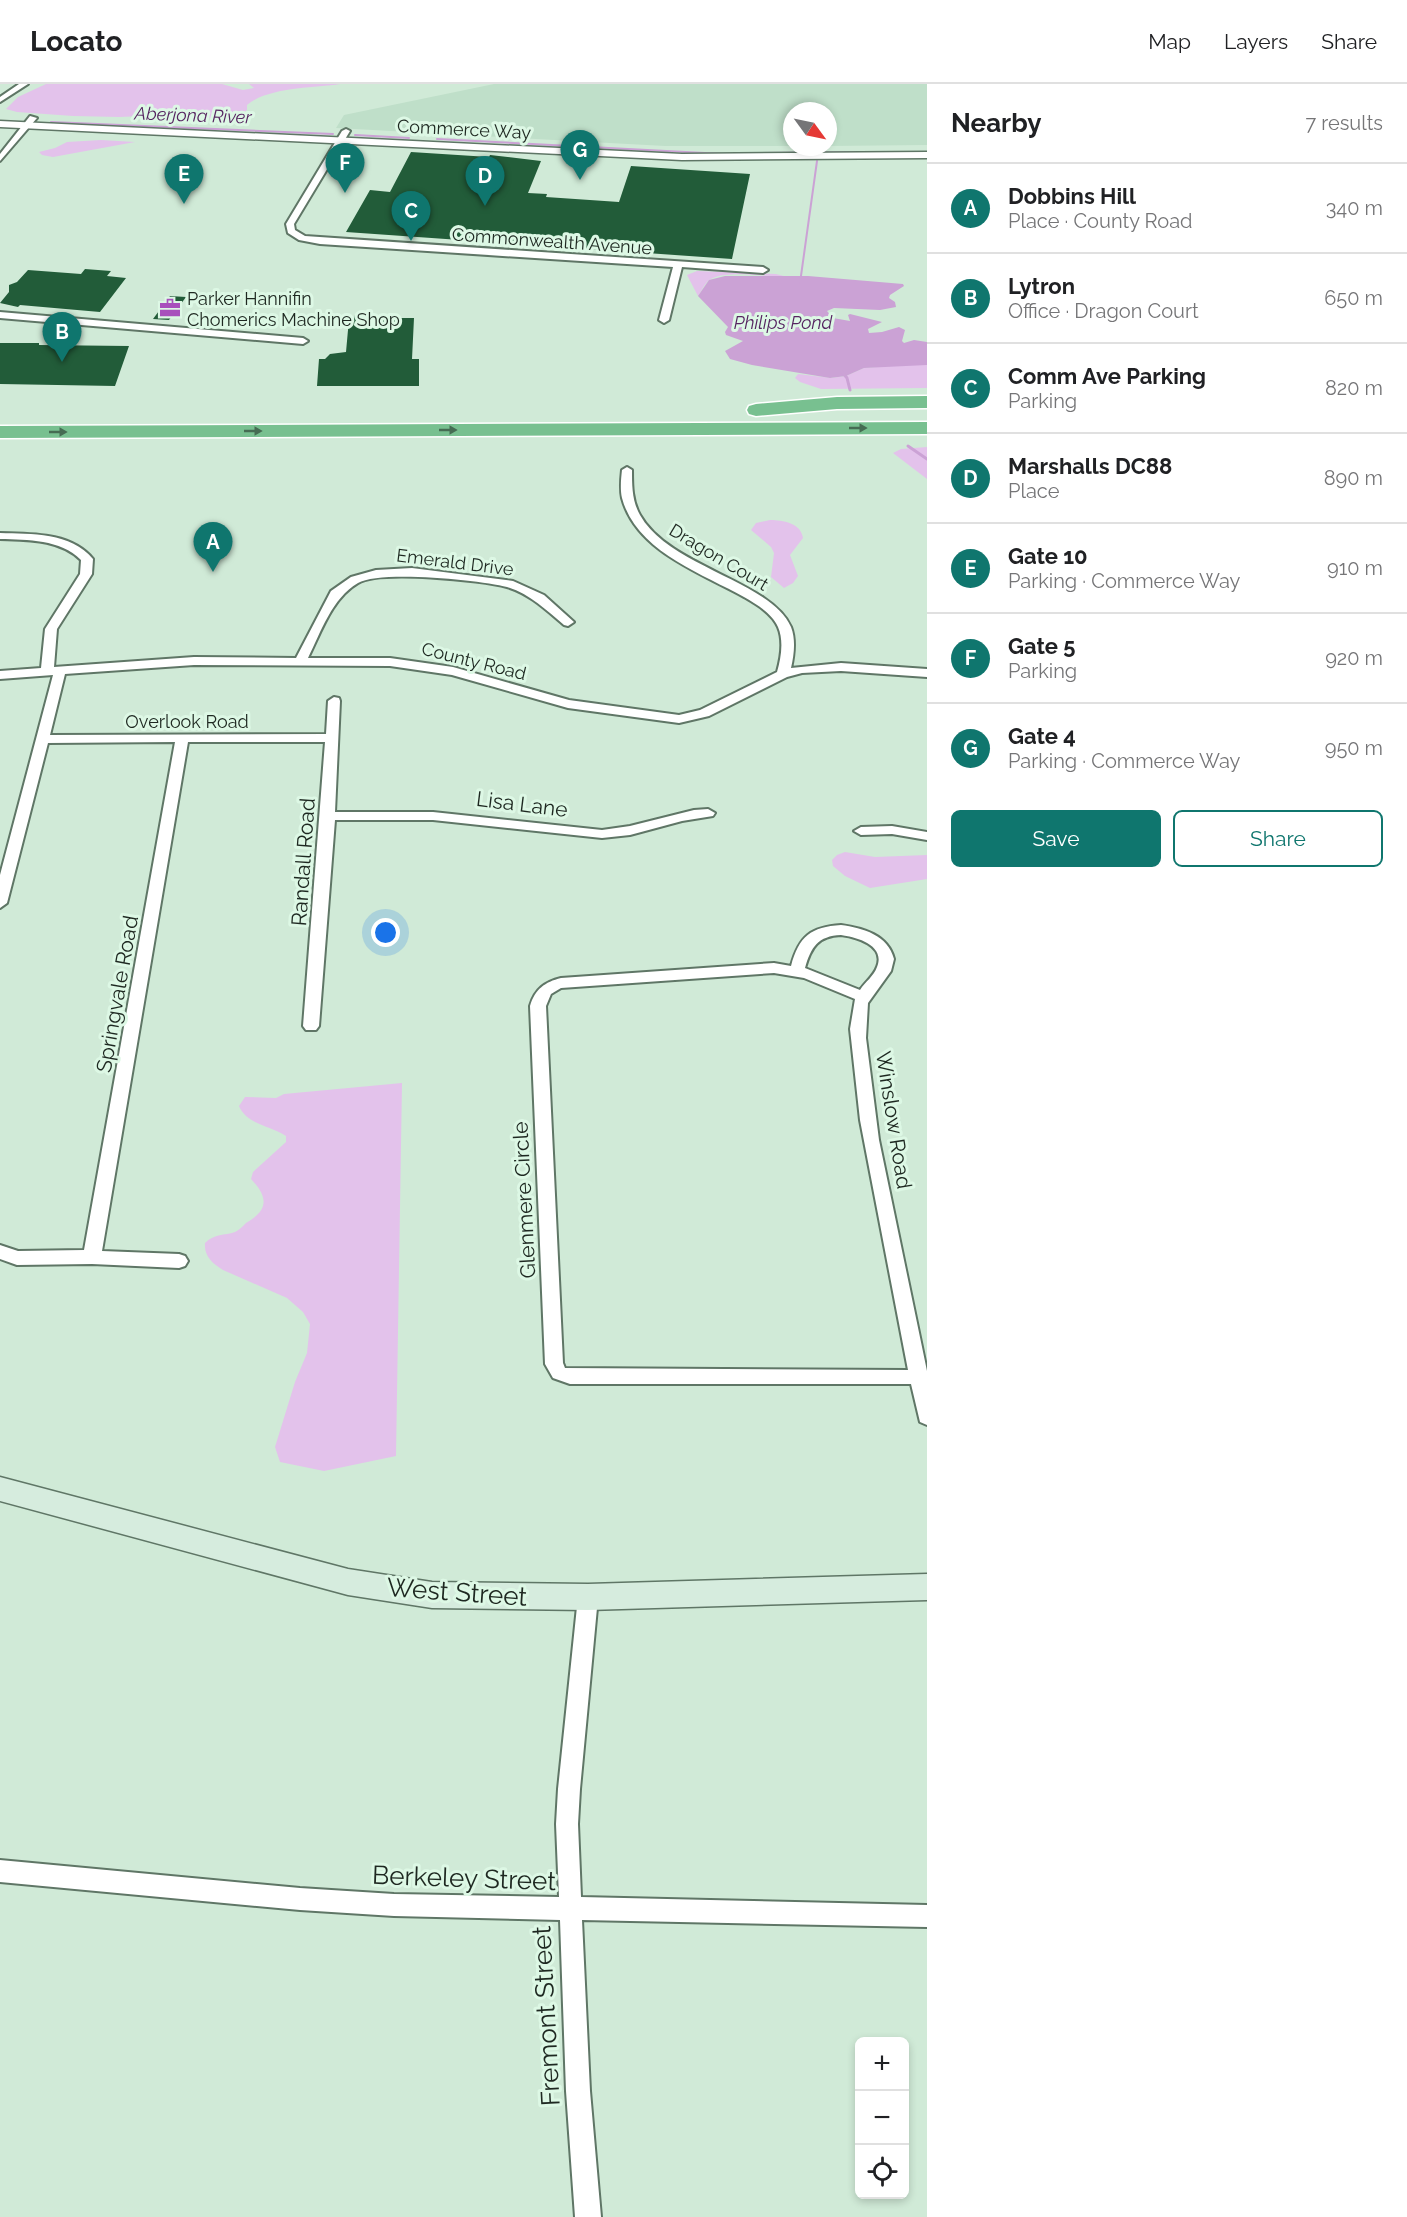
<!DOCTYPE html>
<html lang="en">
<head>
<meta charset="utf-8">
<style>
  body { margin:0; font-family:Raleway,sans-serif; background:#f2f2f2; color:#202124 }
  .controls { position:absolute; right:18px; bottom:18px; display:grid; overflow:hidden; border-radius:9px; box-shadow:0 3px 9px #0003 }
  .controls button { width:54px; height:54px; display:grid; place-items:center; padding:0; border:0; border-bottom:2px solid #e0e0e0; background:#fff; color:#202124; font:30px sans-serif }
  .compass { position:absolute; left:783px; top:18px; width:54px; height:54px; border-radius:50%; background:#fff; box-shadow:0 3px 9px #0003; rotate:123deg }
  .you { position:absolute; left:386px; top:849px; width:21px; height:21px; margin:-15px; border:4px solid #fff; border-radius:50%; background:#1a73e8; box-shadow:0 0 0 9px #1a73e833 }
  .badge { display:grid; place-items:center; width:39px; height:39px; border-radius:50%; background:#0f766e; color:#fff; font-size:20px; font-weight:700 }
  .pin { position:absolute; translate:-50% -50px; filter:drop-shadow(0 2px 3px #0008) }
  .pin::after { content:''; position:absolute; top:32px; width:21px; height:18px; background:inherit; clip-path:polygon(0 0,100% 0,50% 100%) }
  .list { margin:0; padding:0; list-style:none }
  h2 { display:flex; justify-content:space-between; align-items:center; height:78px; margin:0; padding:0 24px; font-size:26px }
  h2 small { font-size:20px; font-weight:400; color:#757577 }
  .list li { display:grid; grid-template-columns:39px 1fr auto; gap:18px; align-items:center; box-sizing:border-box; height:90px; padding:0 24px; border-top:2px solid #e0e0e0 }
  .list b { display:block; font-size:22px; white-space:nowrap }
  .list p { margin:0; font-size:20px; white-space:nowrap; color:#757577 }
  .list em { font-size:20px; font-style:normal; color:#757577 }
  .actions { display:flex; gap:12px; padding:18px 24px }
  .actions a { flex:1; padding:14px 0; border:2px solid #0f766e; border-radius:9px; text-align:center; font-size:21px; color:#0f766e }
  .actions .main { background:#0f766e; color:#fff }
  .icon { flex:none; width:33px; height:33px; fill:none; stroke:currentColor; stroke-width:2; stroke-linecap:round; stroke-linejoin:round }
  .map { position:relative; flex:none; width:927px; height:2133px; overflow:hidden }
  header { display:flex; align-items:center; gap:36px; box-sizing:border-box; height:84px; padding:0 30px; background:#fff; border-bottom:2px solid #e0e0e0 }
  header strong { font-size:28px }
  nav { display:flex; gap:33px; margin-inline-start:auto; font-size:21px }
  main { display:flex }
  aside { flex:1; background:#fff }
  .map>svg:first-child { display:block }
  .built { fill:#bfdfc9 }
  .green { fill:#e3c2eb }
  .water { fill:#cba2d5 }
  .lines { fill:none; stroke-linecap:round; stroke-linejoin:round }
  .stream-far1 { stroke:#cba2d5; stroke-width:2 }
  .stream { stroke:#cba2d5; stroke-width:3 }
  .building { fill:#225c39 }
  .minor-casing { stroke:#5f7666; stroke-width:4 }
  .tertiary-casing { stroke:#5f7666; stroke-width:3 }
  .secondary-casing { stroke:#5f7666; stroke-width:3 }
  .motorway-casing { stroke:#fff; stroke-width:3 }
  .minor { fill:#fff; fill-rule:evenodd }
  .tertiary { fill:#fff; fill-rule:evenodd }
  .secondary { fill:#d6ecde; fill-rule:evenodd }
  .motorway { fill:#78c090; fill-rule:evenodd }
  .oneway { fill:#466c53 }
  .labels { text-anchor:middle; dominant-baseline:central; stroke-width:6; stroke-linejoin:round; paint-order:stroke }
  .far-water-label { font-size:18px; font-style:italic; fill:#562461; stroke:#ddf8e5 }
  .far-street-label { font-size:18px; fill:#1e2821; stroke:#ddf8e5 }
  .far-poi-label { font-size:18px; fill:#1e2821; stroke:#ddf8e5; text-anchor:start }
  .street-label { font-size:21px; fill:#1e2821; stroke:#ddf8e5 }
  .near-street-label { font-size:26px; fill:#1e2821; stroke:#ddf8e5 }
</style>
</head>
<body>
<header>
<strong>Locato</strong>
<nav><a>Map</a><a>Layers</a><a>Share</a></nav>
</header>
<main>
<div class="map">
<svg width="927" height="2133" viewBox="0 0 927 2133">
  <rect width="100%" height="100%" fill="#d0ead7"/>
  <path class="built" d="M494,0H927V61L828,62V27H792V62H665L336,44L344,31Z"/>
  <path class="green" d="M46,0H222L243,6L254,4L249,0H340C314,4 268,3 247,21V26L242,30V35L236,36L171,31L119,33L73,32L17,28L6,25L18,13Z
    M101,56L135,58L53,73L42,71L39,68L55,64L67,58Z
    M697,187L776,190L791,194C771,193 731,186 713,194C705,197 703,205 698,212L687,191Z
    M915,280L927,281V304L821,305L800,298L795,294L798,290L831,294L846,292L864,284Z
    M927,363V395L893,369L901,365Z
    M770,436C783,436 801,439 803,454L790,471L798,492L793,499L784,504L771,493L774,469L771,463L751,446L756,439Z
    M845,768L875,773L927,771V795L870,804L845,792L833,782L832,776L837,771Z
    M402,999L396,1372L324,1387L280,1378L275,1363L295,1298L307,1269L310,1240L303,1228L287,1214L223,1186C212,1179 204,1172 205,1159C215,1149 224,1152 235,1148C239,1146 243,1142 246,1139C268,1126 269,1114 251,1095L253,1088L286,1058V1052C270,1041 247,1041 239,1022L245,1013L276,1014L284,1010Z"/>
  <path class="water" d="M725,192H808L903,200L904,202L890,211L889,214L895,218L896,223L880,226L834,224L827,227L833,234L850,237L848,231L850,230L882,238L868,245L869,249L882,248L899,243L905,246L902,257L904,259L914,256L927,258V281L864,284L846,292L830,294L752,281L730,275L725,267L743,257L726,251L725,248L728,243L698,212L709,196Z"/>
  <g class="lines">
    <path class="stream-far1" d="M51,38L333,50
      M355,51L409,54
      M437,55L724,70
      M754,69L872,68
      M800,199L817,77"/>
    <path class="stream" d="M842,288L847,294L850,306
      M908,362L927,375"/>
  </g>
  <path class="building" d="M411,68L489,73L490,71L541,77L528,109L547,110L546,113L619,118L631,82L750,90L732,175L346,148L370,106L390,108Z
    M85,185L111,187L107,192L126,194L100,228L20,221L18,223L0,219L9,208V201L17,198L28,186L81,190Z
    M170,212L186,213L169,236L153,235Z
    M355,231H376V234H414L412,275H419V302H317L319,275H325L330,270L346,268L349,235H354Z
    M0,259H39V261L129,262L115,302L0,300Z"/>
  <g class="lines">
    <defs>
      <path id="minor" d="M19,0H28L0,18V13Z
        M30,32L37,34L0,77V70Z
        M346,45L350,47L294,140L295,146L305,152L763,183L768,186L763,189L682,183L669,236L664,239L659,236L673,183L320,160L299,156L288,149L286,140L342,47Z
        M0,228L303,254L308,257L303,260L0,234Z
        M627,383L632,386C632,402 632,417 640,431C669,483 771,497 791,543C796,556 794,571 791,584L841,579L927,585V593L841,587L802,589L787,593L709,632L679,639L568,624L452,591L390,582L194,581L65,590L50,651L326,650L328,617L334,613L339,614L340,617L335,728H433L602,746L630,742L694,726L708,725L715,729L713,732L682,737L630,751L602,754L433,736H335L319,942L316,946H306L303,942L325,658H188L102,1167L179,1170L185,1172L188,1177L185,1182L179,1184L92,1180L17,1181L0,1175V1161L18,1167L84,1166L175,658L48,659L7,819L0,824V791L53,591L0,595V587L41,584L45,545L80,490L81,476C60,455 28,456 0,455V449C31,450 71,448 93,475L92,490L57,545L54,583L194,573L296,574L331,507L351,493L376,486L412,484L513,497L544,511L574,538L568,542L564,541C546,526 530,510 507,503C481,496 379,486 358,499C332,514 321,548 308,574H390L453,583L569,616L679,631L700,626L777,588C781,574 784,557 778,543C772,529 756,520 744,513C701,489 636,467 622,414C620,405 621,395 622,386Z
        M892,742L927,748V756L892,750L861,751L854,747L861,743Z
        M841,841C863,844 888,851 894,875L891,887L868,919L866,954L879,1056L927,1287V1341L920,1338L911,1300H570L553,1294L545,1280L530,922C535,905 545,898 561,894L774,879L791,882C799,852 811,843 841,841ZM841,851C856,853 886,861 877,883C874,892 865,898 860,906L805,884C811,863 818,852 841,851ZM774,889L804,894L855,915L850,945L860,1036L908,1286L565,1284L563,1279L546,922L551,910L561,904Z
        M588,1504L595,1507L598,1513L580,1705L578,1740L581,1813L927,1821V1843L582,1836L590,2007L601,2133H575L566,2007L560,1836L394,1832L300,1826L0,1798V1776L300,1804L394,1810L559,1813L556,1740L558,1705L578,1513L581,1507Z"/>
      <path id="tertiary" d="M0,37L682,70L927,68V74L682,76L0,43Z"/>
      <path id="secondary" d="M0,1393L348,1485L432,1498L588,1500L927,1490V1516L588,1526L432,1524L348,1511L0,1417Z"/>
      <path id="motorway" d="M927,312V324L837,325L756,332L749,330L747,326L749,322L756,320L837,313Z
        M927,338V350L0,354V342Z"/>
    </defs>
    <use href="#minor" class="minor-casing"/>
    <use href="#tertiary" class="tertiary-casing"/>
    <use href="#secondary" class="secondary-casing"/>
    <use href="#motorway" class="motorway-casing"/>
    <use href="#minor" class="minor"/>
    <use href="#tertiary" class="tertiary"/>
    <use href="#secondary" class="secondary"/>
    <use href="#motorway" class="motorway"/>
  </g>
  <defs><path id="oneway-solid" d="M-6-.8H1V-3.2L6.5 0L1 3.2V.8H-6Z" transform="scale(1.5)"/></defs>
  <g class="oneway">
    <use href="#oneway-solid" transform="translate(858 344)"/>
    <use href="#oneway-solid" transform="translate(448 346)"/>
    <use href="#oneway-solid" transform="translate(253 347)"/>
    <use href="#oneway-solid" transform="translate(58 348)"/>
  </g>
  <defs>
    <symbol id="office-bare" viewBox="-9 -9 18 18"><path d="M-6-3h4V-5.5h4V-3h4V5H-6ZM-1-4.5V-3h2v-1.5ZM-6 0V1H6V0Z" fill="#a850bc" stroke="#ddf8e5" stroke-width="2.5" paint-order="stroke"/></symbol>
  </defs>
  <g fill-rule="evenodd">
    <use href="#office-bare" x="155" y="209" width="30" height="30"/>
  </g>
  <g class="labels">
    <g class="far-water-label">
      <text transform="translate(193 31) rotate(2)">Aberjona River</text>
      <text x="783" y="238">Philips Pond</text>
    </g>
    <g class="far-street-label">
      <text transform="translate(464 45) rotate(3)">Commerce Way</text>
      <text transform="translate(552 157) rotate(4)">Commonwealth Avenue</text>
      <text transform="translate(719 473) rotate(31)">Dragon Court</text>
      <text transform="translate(455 478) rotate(7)">Emerald Drive</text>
      <text transform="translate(474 577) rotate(14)">County Road</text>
      <text x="187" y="637">Overlook Road</text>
    </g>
    <g class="far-poi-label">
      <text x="187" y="214">Parker Hannifin<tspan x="187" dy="21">Chomerics Machine Shop</tspan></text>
    </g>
    <g class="street-label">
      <text transform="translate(522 720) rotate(7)">Lisa Lane</text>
      <text transform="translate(303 778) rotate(-86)">Randall Road</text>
      <text transform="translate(117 910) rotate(-80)">Springvale Road</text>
      <text transform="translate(894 1036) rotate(81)">Winslow Road</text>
      <text transform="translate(524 1116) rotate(-93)">Glenmere Circle</text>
    </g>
    <g class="near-street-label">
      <text transform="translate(457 1508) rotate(4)">West Street</text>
      <text transform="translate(464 1794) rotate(2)">Berkeley Street</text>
      <text transform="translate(546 1932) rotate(-93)">Fremont Street</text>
    </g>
  </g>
</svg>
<div class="controls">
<button>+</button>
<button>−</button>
<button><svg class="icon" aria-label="locate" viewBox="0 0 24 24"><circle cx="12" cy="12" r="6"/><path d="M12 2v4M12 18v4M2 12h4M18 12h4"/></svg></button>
</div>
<svg class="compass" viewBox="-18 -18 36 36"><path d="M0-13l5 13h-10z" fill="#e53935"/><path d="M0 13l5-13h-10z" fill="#757577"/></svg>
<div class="you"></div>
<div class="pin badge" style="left:213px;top:488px">A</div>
<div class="pin badge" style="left:62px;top:278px">B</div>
<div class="pin badge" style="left:411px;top:157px">C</div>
<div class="pin badge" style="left:485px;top:122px">D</div>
<div class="pin badge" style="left:184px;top:120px">E</div>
<div class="pin badge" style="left:345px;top:109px">F</div>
<div class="pin badge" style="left:580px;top:96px">G</div>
</div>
<aside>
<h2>Nearby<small>7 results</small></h2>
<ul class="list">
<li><span class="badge">A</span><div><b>Dobbins Hill</b><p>Place · County Road</p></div><em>340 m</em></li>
<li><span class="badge">B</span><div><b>Lytron</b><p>Office · Dragon Court</p></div><em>650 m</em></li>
<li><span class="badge">C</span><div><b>Comm Ave Parking</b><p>Parking</p></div><em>820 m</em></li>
<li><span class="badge">D</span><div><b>Marshalls DC88</b><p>Place</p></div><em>890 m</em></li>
<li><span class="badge">E</span><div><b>Gate 10</b><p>Parking · Commerce Way</p></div><em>910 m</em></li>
<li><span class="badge">F</span><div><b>Gate 5</b><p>Parking</p></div><em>920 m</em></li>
<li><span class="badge">G</span><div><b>Gate 4</b><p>Parking · Commerce Way</p></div><em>950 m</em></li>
</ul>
<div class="actions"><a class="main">Save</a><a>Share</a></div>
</aside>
</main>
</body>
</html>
